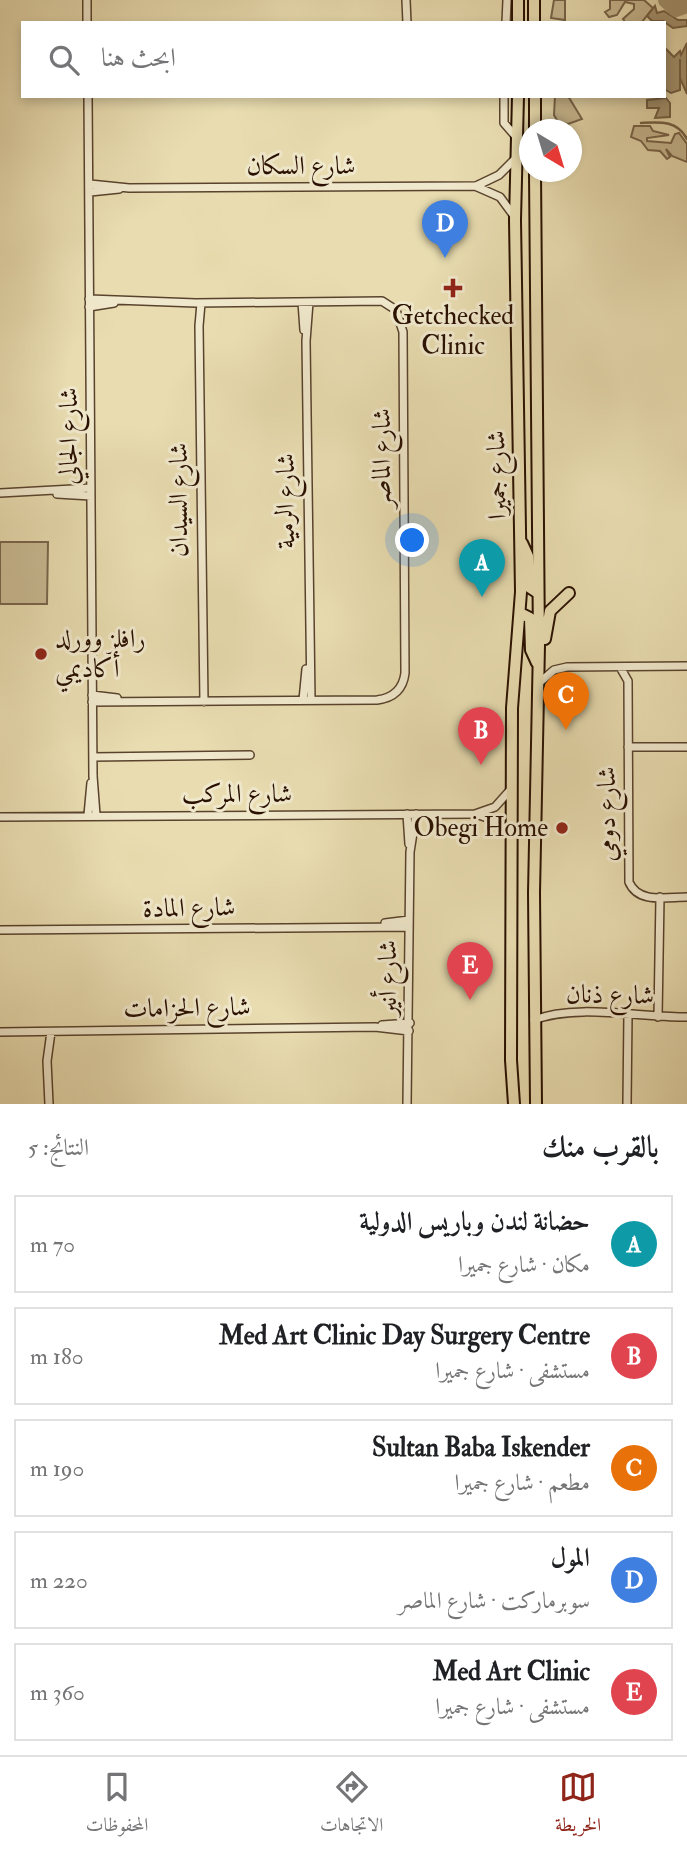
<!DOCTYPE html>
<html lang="ar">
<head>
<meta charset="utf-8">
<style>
  body { margin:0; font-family:"IM FELL Double Pica",Amiri,serif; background:#f6f6f6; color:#202124; direction:rtl }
  .compass { position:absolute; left:519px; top:119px; width:63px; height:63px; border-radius:50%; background:#fff; box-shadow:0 4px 10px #0003; rotate:142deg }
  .you { position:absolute; left:413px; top:541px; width:24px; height:24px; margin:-18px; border:5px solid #fff; border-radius:50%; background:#1a73e8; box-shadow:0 0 0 10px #1a73e833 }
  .badge { display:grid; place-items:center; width:46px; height:46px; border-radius:50%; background:#8f2418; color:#fff; font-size:23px; font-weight:700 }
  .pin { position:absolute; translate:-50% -58px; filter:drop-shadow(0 2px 4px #0008) }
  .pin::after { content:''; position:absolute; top:37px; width:24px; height:21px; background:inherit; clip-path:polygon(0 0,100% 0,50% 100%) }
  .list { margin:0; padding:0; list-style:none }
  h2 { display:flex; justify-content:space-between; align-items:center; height:91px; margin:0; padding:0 28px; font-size:30px }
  h2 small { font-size:23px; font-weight:400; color:#757577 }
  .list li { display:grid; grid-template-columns:46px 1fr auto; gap:21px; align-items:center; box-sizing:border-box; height:98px; margin:0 14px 14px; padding:0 14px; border:2px solid #e0e0e0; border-radius:0px }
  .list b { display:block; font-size:26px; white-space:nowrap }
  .list p { margin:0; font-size:23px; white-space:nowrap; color:#757577 }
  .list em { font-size:23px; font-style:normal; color:#757577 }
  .icon { flex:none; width:38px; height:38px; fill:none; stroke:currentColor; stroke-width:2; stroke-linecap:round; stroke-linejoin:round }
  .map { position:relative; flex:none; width:687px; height:1104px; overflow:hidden; direction:ltr }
  .search { position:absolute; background:#fff; box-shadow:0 4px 10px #0003; left:21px; right:21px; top:21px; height:77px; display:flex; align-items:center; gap:18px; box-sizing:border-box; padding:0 24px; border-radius:0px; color:#757577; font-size:26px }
  .sheet { height:651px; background:#fff }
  nav { display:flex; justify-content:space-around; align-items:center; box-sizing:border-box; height:98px; border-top:2px solid #e0e0e0; background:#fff; font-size:19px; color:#757577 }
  nav a { display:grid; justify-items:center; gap:4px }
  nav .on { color:#8f2418 }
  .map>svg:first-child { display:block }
  .green { fill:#c8b992; stroke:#78644a; stroke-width:2 }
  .water { fill:#a79774; stroke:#756146; stroke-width:2 }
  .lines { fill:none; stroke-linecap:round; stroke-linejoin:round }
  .stream { stroke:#756146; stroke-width:2.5 }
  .river { stroke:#a79774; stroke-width:16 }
  .minor-casing { stroke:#59432d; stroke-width:10 }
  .primary-casing { stroke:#291001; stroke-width:14 }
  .minor { stroke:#f0e8cc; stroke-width:7 }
  .primary { stroke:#e8dcb0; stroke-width:10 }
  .poi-dot { fill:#8f2418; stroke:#f0e8cc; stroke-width:2.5 }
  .labels { text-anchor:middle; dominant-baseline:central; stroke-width:6; stroke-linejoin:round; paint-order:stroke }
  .street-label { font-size:26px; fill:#291001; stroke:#f0e8cc }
  .poi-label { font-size:26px; fill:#291001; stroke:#f0e8cc }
</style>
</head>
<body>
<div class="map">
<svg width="687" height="1104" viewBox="0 0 687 1104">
  <rect width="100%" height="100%" fill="#e8dcb0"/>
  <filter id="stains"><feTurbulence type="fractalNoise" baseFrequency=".00286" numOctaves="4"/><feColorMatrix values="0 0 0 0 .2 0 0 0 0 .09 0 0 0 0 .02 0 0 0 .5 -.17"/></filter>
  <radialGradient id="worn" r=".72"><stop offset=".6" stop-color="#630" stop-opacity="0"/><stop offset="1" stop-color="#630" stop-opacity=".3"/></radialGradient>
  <path class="green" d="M554,0H565V20L551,18Z
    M610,0H644L653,8L641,23H626L623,19L634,9V4L625,2L617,15L609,17L605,12L610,9Z
    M555,96H568L582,119L568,124L558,122L554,115Z
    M634,126H650L653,131L669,135L647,138V141L671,143L675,134L679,133L687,144V162L672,156L666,149L670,157L667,159L660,151L648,150L641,141L631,137Z
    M0,542H48L47,604H0Z"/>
  <path class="water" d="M655,6L657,13L664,11L678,20H687V26L673,28L663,21H652L647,16Z
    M687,43V94L680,78V59V90L671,93L664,89V47L674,57L680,51L681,55Z
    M666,98L670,103V117L655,118L659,108H647V100Z"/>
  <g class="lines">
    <path class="stream" d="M641,123C660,122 677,120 687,139"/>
    <path class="river" d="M666,0L676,9L687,5"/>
    <defs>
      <path id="minor" d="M87,0V23
        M406,0L407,23
        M506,23L507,0
        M88,96L93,776L96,815
        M504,96V123L518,139
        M90,184L129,188L475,186L500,197L514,216
        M476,186L499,175L517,157
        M90,192L119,189
        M89,299L196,303L382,301L396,310L403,332L405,673C403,690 393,698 377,700L92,702
        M302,302L304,330
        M309,302L306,341L311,700
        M201,303L199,326L204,702
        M89,307L114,303
        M0,493L91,488
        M57,494L91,496
        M620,667L628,681L629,882C638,904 667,897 687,897
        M539,683L554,670L567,667L687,666
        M92,695L117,698
        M303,700L306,669
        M628,747H687
        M93,757L250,755
        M407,814L409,844
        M476,814L496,821L512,835
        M88,815L91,783
        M0,817L475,814L495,807L511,789
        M385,923L409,920
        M0,930L409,927
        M658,1017L660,897
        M534,1020C577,1003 641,1018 687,1017
        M382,1025L410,1023
        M0,1032L375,1027L409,1031
        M49,1104L47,1061L51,1032
        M407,1104L410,852L416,814
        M627,1104L628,1014"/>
      <path id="primary" d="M534,0V23
        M518,23V0
        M535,96V130
        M535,172L539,645L534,893L536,1104
        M522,543L528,556L529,587L538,593
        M520,613L530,618L531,650L537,663
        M545,639L550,611L569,593
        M514,1104L511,1060L512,708L521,592L515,220L518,96"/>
    </defs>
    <use href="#minor" class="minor-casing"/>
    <use href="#primary" class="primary-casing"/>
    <use href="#minor" class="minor"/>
    <use href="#primary" class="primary"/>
  </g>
  <g class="poi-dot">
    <path d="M449.5 277.5h7v7h7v7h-7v7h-7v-7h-7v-7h7z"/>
    <circle cx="41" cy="654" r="7"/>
    <circle cx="562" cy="828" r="7"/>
  </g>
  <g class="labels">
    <g class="street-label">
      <text x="301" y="166">شارع السكان</text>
      <text transform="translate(69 436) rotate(-90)">شارع الجالي</text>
      <text transform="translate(382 458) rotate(-90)">شارع الماصر</text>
      <text transform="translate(497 475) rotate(-91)">شارع جميرا</text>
      <text transform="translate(179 500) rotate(-90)">شارع السيدان</text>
      <text transform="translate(286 501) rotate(-90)">شارع الرمية</text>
      <text x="237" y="794">شارع المركب</text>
      <text transform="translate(607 814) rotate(-90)">شارع دومي</text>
      <text transform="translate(189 908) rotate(-1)">شارع المادة</text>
      <text transform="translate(388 978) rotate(-90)">شارع أنير</text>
      <text transform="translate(610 995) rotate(1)">شارع ذنان</text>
      <text transform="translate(187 1008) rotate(-1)">شارع الحزامات</text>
    </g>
    <g class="poi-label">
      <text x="453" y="316">Getchecked<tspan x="453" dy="30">Clinic</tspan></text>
      <text x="55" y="639" text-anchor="start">رافلز وورلد<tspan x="55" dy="30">أكاديمي</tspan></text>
      <text x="548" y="828" text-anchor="end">Obegi Home</text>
    </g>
  </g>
  <rect width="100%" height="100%" filter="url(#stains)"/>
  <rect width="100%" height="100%" fill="url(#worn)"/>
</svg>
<svg class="compass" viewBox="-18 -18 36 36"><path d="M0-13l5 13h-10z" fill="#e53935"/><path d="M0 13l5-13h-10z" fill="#757577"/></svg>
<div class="you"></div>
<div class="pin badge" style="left:482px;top:597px;background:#0f9aa8">A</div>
<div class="pin badge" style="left:481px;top:765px;background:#e0444e">B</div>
<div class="pin badge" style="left:566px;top:730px;background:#e8710a">C</div>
<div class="pin badge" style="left:445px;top:258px;background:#3f7fe0">D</div>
<div class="pin badge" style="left:470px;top:1000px;background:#e0444e">E</div>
<div class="search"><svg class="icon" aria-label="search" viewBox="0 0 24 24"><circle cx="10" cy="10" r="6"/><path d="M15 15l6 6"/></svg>ابحث هنا</div>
</div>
<section class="sheet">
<h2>بالقرب منك<small>النتائج: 5</small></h2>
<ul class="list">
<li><span class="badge" style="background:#0f9aa8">A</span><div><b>حضانة لندن وباريس الدولية</b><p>مكان · شارع جميرا</p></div><em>70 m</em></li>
<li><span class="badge" style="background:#e0444e">B</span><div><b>Med Art Clinic Day Surgery Centre</b><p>مستشفى · شارع جميرا</p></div><em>180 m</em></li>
<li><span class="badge" style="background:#e8710a">C</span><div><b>Sultan Baba Iskender</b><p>مطعم · شارع جميرا</p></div><em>190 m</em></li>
<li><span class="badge" style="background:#3f7fe0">D</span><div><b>المول</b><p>سوبرماركت · شارع الماصر</p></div><em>220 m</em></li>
<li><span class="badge" style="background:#e0444e">E</span><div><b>Med Art Clinic</b><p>مستشفى · شارع جميرا</p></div><em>360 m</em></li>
</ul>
</section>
<nav>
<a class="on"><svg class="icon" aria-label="map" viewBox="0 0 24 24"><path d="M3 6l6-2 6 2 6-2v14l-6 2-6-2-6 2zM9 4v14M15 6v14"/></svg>الخريطة</a>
<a><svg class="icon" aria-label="directions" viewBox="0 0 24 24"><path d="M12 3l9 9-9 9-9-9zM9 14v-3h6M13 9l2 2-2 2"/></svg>الاتجاهات</a>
<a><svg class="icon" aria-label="saved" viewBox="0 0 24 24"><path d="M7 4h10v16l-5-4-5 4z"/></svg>المحفوظات</a>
</nav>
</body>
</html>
